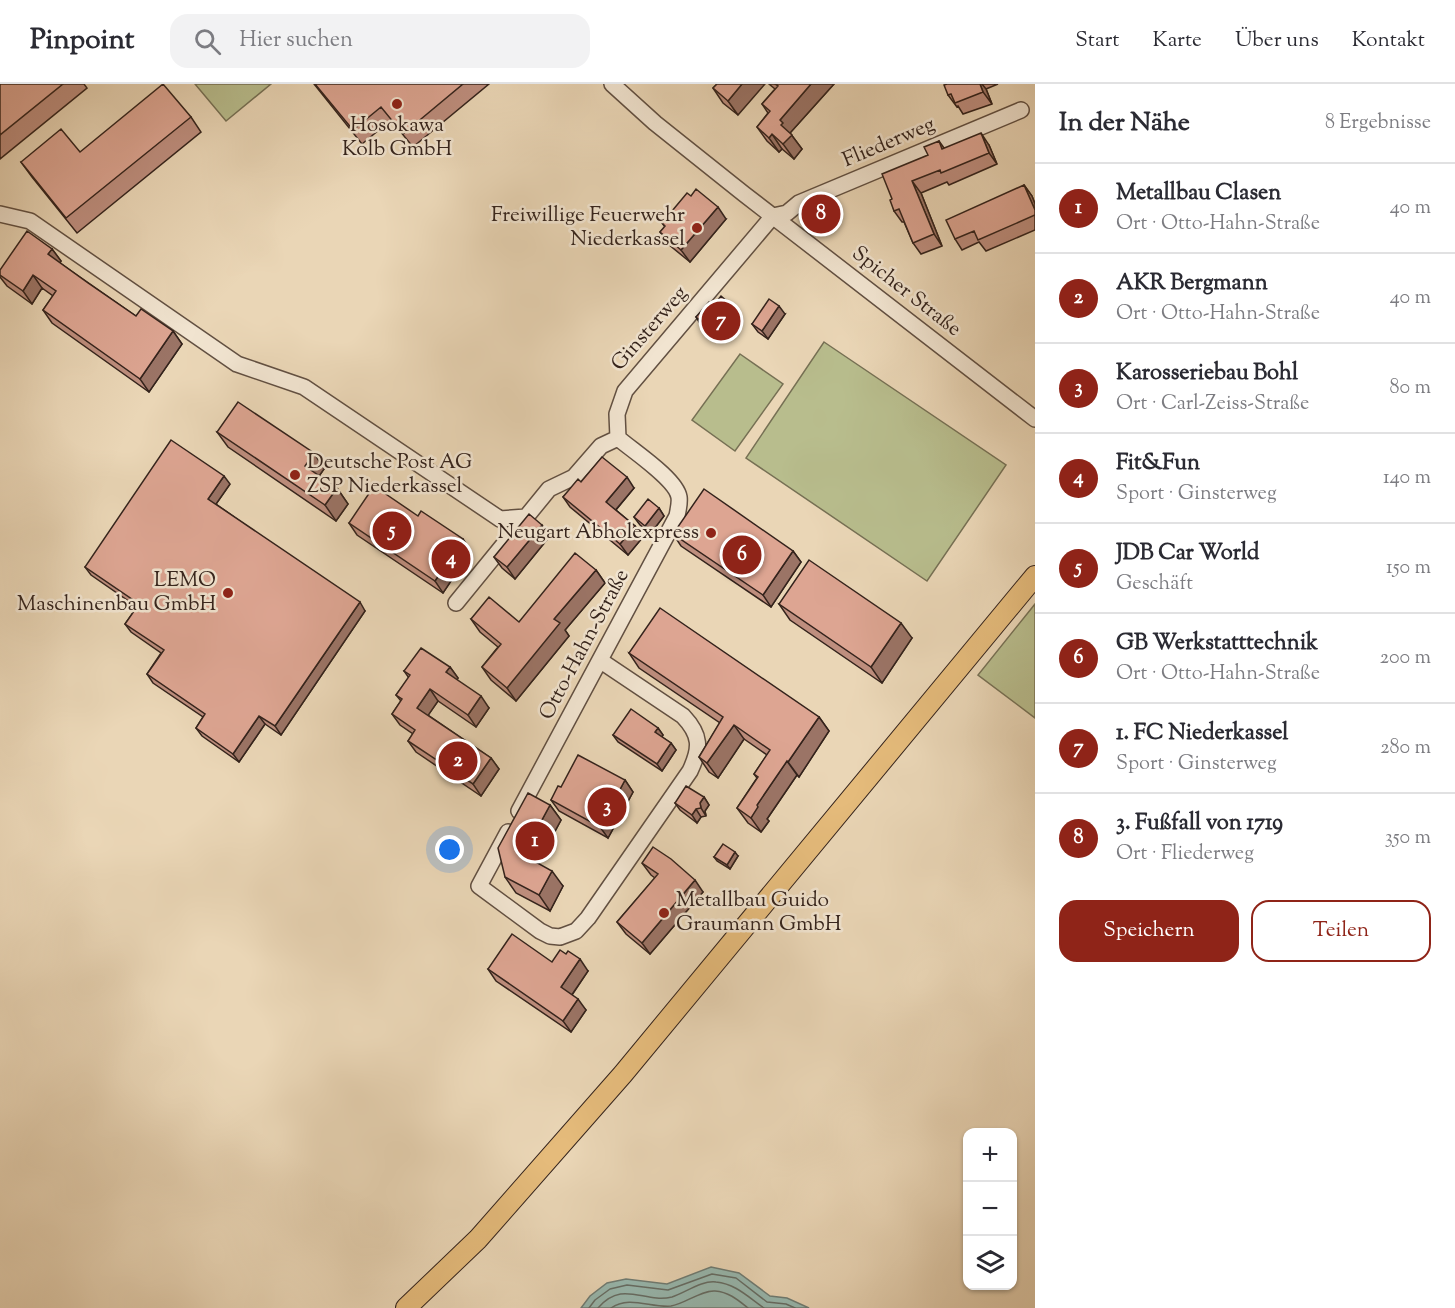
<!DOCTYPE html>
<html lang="de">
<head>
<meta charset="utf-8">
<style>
  body { margin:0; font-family:"Sorts Mill Goudy",serif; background:#f2f2f3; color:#2b2b33 }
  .controls { position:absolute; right:18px; bottom:18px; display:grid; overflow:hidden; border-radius:12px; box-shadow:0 2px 4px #0004 }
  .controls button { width:54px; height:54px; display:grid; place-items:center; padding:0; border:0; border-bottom:2px solid #e1e1e2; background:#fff; color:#2b2b33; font:30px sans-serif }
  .you { position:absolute; left:450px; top:766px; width:21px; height:21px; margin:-15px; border:4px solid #fff; border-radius:50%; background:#1a73e8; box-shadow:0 0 0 9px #1a73e833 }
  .badge { display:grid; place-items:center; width:39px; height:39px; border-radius:50%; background:#8f2418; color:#fff; font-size:20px; font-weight:700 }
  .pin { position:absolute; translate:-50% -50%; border:3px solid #fff; box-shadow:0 2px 6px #0006 }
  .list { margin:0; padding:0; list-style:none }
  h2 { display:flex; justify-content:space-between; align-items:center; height:78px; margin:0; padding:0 24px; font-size:26px }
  h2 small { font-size:20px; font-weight:400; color:#7c7c81 }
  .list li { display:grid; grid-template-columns:39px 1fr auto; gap:18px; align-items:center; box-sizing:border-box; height:90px; padding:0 24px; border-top:2px solid #e1e1e2 }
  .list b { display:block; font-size:22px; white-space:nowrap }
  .list p { margin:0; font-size:20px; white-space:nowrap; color:#7c7c81 }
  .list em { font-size:20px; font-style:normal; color:#7c7c81 }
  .actions { display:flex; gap:12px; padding:18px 24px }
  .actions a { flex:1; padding:14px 0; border:2px solid #8f2418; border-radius:18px; text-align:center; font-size:21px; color:#8f2418 }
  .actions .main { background:#8f2418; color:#fff }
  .icon { flex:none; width:33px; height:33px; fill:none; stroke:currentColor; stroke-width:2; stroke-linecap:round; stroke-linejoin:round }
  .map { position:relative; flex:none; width:1035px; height:1224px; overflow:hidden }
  header { display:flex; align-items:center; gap:36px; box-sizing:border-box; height:84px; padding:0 30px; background:#fff; border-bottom:2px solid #e1e1e2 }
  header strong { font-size:28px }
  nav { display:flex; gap:33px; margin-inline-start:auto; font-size:21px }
  .search { width:420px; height:54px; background:#f2f2f3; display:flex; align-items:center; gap:15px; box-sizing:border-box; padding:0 21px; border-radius:18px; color:#7c7c81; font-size:22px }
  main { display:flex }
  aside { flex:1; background:#fff }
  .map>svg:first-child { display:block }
  .green { fill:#b8bd8d; stroke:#767054; stroke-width:1.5 }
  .water { fill:#98b9b0; stroke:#707d75; stroke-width:1.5 }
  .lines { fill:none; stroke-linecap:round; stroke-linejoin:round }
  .shore { stroke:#666e66; stroke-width:1.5 }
  .minor-casing { stroke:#625042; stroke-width:18 }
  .major-casing { stroke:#34231c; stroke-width:22 }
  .minor { stroke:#f1e4d0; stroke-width:15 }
  .major { stroke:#e5bb7b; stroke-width:20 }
  .wall { fill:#be8e7e; stroke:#34231c; stroke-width:1.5 }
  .shaded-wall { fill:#9b7466; stroke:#34231c; stroke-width:1.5 }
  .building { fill:#dda592; stroke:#34231c; stroke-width:1.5 }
  .poi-dot { fill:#8f2418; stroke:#f1e4d0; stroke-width:2 }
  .labels { text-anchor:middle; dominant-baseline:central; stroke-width:5; stroke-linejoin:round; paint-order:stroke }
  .poi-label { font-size:21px; fill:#34231c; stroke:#f1e4d0; text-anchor:end }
  .street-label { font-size:21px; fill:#34231c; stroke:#f1e4d0 }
</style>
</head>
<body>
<header>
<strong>Pinpoint</strong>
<div class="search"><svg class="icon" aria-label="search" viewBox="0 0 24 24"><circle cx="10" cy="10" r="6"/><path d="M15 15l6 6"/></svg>Hier suchen</div>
<nav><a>Start</a><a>Karte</a><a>Über uns</a><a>Kontakt</a></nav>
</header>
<main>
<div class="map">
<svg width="1035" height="1224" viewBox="0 0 1035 1224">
  <rect width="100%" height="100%" fill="#ead6b6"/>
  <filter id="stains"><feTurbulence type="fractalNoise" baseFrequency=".00333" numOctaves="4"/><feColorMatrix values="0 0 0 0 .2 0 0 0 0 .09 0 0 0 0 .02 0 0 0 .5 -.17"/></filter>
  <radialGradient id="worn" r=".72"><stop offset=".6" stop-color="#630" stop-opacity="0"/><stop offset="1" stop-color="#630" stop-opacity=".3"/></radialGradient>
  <path class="green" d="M195,0H271L226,37Z
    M824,258L1006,381L927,497L746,374Z
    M740,270L783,300L735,367L692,336Z
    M1035,520V634L978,591Z"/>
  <path class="water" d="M711,1183L739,1189L770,1212L787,1214L809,1224H581L590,1212L607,1199L626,1195L667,1200Z"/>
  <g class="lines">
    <path class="shore" d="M589,1224L595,1216L610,1205L627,1201L668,1206L712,1190L736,1194L767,1218L786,1220L795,1224
      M598,1224C623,1195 644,1220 672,1213C685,1209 702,1196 716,1198C736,1200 748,1213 764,1224
      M611,1224C629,1211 651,1224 671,1222C685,1220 701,1206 715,1207C729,1208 738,1216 748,1224"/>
    <defs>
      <path id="minor" d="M612,0L655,39L744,110L1035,335
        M0,130L30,137L237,280L304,303L500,435L526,433
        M618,354L617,330L625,307L773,132L787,129L799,119L1021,26
        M456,519L549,405L574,393L601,362L618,354
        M519,727L677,432C678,426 680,419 679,413C676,395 633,367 618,354
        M508,748L479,802L540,847L550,852L560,853L576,847L588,834L690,687C701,664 701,651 683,632L601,577"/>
      <path id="major" d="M406,1224L478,1155L623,990L1035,492"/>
    </defs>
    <use href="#minor" class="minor-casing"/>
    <use href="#major" class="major-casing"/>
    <use href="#minor" class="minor"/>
    <use href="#major" class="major"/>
  </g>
  <path class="wall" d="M0,0H84L87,4L0,75Z
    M314,0H489L413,63L391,36L362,60Z
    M717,0L738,31L723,19L713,4Z
    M769,0H834L790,49L802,65L794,75L782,65L779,68L767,57L757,43L768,29L762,20L775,5Z
    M947,0H998L986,5L992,20L963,30L958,22L957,23L948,11Z
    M191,33L201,48L77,149L32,93L21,78L80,68Z
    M939,57L944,64L989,61L997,80L949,101L947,98L921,109L942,162L921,170L913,159L904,138H902L894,127L892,115Z
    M1024,101L1032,112L1035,120V146L986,167L979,158L962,166L955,155Z
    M726,135L690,178L668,160L660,148L665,143L662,139Z
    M52,165L61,177L60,179L136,232L173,247L182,260L149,308L52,239L43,226L53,212L42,204L32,220L7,202L0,193V186Z
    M713,222L741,233L733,243L731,241L719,256L701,241L696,233Z
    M785,230L768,255L758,248L752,240Z
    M217,348L314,369L324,385L319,392L337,404L348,420L336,437L228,363Z
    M581,398L634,404L616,426L635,442L643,453L628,471L570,423L563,413Z
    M230,400L216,420L365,527L281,651L265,640L239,678L202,652L196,644L203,633L153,599L147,590L161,569L131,548L125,540L137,523L91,491L85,483Z
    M659,424L664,432L651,449L640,441L634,433Z
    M418,432L471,467L443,509L357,451L349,439Z
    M673,450L793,467L801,478L771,523L681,462Z
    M550,452L515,495L502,484L494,473Z
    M596,486L605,499L565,546L569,552L516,617L491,596L482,583L498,563L480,548L471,535L519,538Z
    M779,520L912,554L882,599L790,536Z
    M629,569L819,633L829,647L799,693L797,691L767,735L769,737L761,748L748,739L737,724L757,694L754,690L767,671L744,655L718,694L709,688L699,673L720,639L639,584Z
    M450,583L458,594L457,596L489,624L476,643L438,617L428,631L491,674L499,685L481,712L416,668L408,657L413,650L400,641L392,630L401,617L396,611L409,594L404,587Z
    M658,644L663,651L662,653L671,659L676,666L662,687L618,658L613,651Z
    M625,696L633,708L608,754L559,727L551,716L561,703Z
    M704,713L709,721L705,727L706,732L701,733L697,739L680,726L675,719Z
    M550,721L561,736L538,779L563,802L550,827L516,809L505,793Z
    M738,772L730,785L717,777L714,773Z
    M642,779L703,808L650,870L626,850L617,838L655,794L651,791Z
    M552,878L588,887L572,911L586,926L571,948L496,897L488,885Z"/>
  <path class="shaded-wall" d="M742,0H765L738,31L728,17Z
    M811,0H834L790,49L802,65L794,75L783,60L780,36Z
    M980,0H982L986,5L992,20L983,8Z
    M981,49L989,61L997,80L989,69Z
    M772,50L782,65L779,68L769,54Z
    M912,97L921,109L942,162L934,150Z
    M1024,101L1032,112L1035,120V126Z
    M718,123L726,135L690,178L681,166Z
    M52,165L61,177L57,183L48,170Z
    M33,191L42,204L32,220L23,207Z
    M779,222L785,230L768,255L762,247Z
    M736,225L741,233L733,243L728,235Z
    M726,233L731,241L719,256L713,248Z
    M173,247L182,260L149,308L140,295Z
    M314,369L324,385L315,398L305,382Z
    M224,392L230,400L214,423L208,415Z
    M627,393L634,404L613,429L606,418Z
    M337,404L348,420L336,437L325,421Z
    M659,424L664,432L651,449L645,442Z
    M542,441L550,452L515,495L507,483Z
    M635,442L643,453L628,471L620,460Z
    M463,455L471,467L443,509L435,497Z
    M793,467L801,478L771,523L763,511Z
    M596,486L605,499L565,546L569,552L516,617L507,604L554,535Z
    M360,518L365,527L281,651L275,642Z
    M901,539L912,554L882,599L871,583Z
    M450,583L458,594L454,600L446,588Z
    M430,605L438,617L425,636L417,624Z
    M481,612L489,624L476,643L468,631Z
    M259,632L265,640L239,678L233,670Z
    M819,633L829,647L799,693L788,678Z
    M734,641L744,655L718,694L707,679Z
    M658,644L663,651L660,655L655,648Z
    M671,659L676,666L662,687L657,680Z
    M491,674L499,685L481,712L473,700Z
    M787,677L797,691L767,735L769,737L761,748L751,734L757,721Z
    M625,696L633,708L608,754L600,743Z
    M704,713L709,721L705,727L706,732L701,724L700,719Z
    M550,721L561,736L534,786L523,771Z
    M696,725L701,733L697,739L692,731Z
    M735,768L738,772L730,785L727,781Z
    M552,787L563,802L550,827L539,811Z
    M695,796L703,808L650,870L642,859Z
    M580,875L588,887L569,915L561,903Z
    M578,915L586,926L571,948L563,937Z"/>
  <path class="building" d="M0,0H63L0,51Z
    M163,0L191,33L66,134L21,78L61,45L80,68Z
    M315,0H463L403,50L381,23L353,46Z
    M717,0H742L728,17L713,4Z
    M775,0H811L780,36L783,39L781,41L792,51L783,60L772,50L769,54L757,43L770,27L762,20L778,2Z
    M947,0H980L983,8L955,19L951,10L948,11L944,1Z
    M981,49L989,69L941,89L940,86L912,97L934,150L913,159L899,125L894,127L890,116L892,115L882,90L928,71L924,63L939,57L942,65Z
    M1024,101L1035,126V131L978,156L974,147L955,155L946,136Z
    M696,105L718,123L681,166L660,148L665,142L662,139L687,109L691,112Z
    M27,147L52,165L48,170L88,199L136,232L141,225L173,247L140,295L43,226L56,207L33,191L23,207L0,191V186Z
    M721,212L736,225L728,235L726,233L713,248L696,233L709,218L713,222Z
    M769,215L779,222L762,247L752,240Z
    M238,318L314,369L305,382L337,404L325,421L217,348Z
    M171,356L224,392L208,415L360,518L275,642L259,632L233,670L196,644L205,630L147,590L164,566L125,540L139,520L85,483Z
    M602,373L627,393L606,418L635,442L620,460L563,413L578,395L581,398Z
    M374,402L418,432L421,427L463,455L435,497L349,439Z
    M704,405L793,467L763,511L673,450Z
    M648,415L659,424L645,442L634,433Z
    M529,430L542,441L507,483L494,473Z
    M575,469L596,486L554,535L560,539L507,604L482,583L501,560L471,535L489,513L519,538Z
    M809,476L901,539L871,583L779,520Z
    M660,524L819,633L788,678L787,677L757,721L758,723L751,734L737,724L758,693L754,690L770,666L734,641L707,679L699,673L723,633L629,569Z
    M421,564L450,583L446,588L481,612L468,631L430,605L417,624L491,674L473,700L408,657L415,646L392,630L402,615L396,611L410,591L404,587Z
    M631,625L658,644L655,648L671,659L657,680L613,651Z
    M578,671L625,696L600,743L551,716L558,702L561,703Z
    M686,702L704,713L700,719L701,724L696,725L692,731L675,719Z
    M528,709L550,721L523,771L552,787L539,811L505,793L498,764Z
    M723,760L735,768L727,781L714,773Z
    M653,763L671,775L695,796L642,859L617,838L658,790L642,779Z
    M512,850L552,878L560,866L566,870L568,867L580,875L561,903L578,915L563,937L488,885Z"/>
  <g class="poi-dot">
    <circle cx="397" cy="20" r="6"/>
    <circle cx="697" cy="144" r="6"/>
    <circle cx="295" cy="391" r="6"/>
    <circle cx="711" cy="449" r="6"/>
    <circle cx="228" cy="509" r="6"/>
    <circle cx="664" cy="829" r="6"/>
  </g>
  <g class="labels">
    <g class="poi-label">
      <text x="397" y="42" text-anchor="middle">Hosokawa<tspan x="397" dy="24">Kolb GmbH</tspan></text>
      <text x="685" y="132">Freiwillige Feuerwehr<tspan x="685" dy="24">Niederkassel</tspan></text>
      <text x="307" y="379" text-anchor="start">Deutsche Post AG<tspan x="307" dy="24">ZSP Niederkassel</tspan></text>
      <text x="699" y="449">Neugart Abholexpress</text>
      <text x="216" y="497">LEMO<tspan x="216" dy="24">Maschinenbau GmbH</tspan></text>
      <text x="676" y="817" text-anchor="start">Metallbau Guido<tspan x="676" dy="24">Graumann GmbH</tspan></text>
    </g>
    <g class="street-label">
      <text transform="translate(889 59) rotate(-23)">Fliederweg</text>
      <text transform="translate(906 208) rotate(38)">Spicher Straße</text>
      <text transform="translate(650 245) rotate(-49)">Ginsterweg</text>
      <text transform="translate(585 561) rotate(-62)">Otto-Hahn-Straße</text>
    </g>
  </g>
  <rect width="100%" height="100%" filter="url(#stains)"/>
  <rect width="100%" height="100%" fill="url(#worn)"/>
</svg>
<div class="controls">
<button>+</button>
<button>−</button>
<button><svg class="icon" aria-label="layers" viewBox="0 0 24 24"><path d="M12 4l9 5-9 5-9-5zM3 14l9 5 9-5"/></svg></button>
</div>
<div class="you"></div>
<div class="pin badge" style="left:535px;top:757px">1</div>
<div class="pin badge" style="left:458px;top:677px">2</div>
<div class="pin badge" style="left:607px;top:723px">3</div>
<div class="pin badge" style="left:451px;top:475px">4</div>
<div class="pin badge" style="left:392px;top:447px">5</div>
<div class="pin badge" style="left:742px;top:471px">6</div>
<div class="pin badge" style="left:721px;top:237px">7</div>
<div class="pin badge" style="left:821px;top:130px">8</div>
</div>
<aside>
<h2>In der Nähe<small>8 Ergebnisse</small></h2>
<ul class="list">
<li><span class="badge">1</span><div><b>Metallbau Clasen</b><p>Ort · Otto-Hahn-Straße</p></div><em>40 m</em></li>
<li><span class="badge">2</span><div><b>AKR Bergmann</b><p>Ort · Otto-Hahn-Straße</p></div><em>40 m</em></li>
<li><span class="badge">3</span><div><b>Karosseriebau Bohl</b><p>Ort · Carl-Zeiss-Straße</p></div><em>80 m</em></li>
<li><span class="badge">4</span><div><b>Fit&amp;Fun</b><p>Sport · Ginsterweg</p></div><em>140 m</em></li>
<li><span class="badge">5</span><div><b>JDB Car World</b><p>Geschäft</p></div><em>150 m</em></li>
<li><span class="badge">6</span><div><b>GB Werkstatttechnik</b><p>Ort · Otto-Hahn-Straße</p></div><em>200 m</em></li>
<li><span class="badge">7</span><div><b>1. FC Niederkassel</b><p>Sport · Ginsterweg</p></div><em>280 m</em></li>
<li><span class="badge">8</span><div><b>3. Fußfall von 1719</b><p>Ort · Fliederweg</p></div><em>350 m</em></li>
</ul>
<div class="actions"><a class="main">Speichern</a><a>Teilen</a></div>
</aside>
</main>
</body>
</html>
